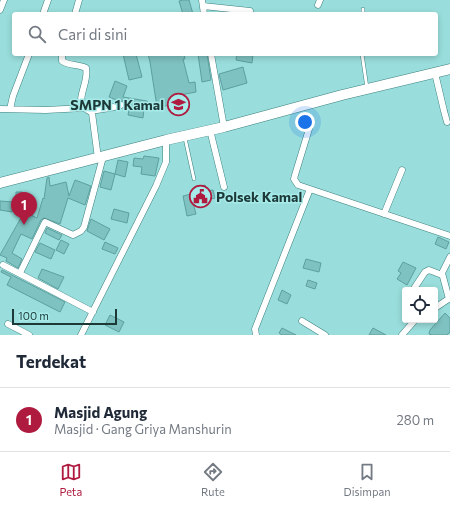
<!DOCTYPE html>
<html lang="id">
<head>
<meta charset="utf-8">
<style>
  body { margin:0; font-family:Commissioner,sans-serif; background:#f2f2f3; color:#1f2937 }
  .controls { position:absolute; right:12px; bottom:12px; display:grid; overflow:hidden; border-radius:4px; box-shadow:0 2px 6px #0003 }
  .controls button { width:36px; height:36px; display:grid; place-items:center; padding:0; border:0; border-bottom:1px solid #e0e1e3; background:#fff; color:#1f2937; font:20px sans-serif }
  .scale { position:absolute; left:12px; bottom:10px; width:105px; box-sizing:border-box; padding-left:4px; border:2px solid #1c3938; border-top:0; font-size:11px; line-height:14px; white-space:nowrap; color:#1c3938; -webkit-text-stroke:3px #a6ebe9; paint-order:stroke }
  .you { position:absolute; left:305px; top:122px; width:14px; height:14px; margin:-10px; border:3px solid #fff; border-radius:50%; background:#1a73e8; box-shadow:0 0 0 6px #1a73e833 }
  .badge { display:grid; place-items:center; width:26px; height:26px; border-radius:50%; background:#af1b3f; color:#fff; font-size:13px; font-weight:700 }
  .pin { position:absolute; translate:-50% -33px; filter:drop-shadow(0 1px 2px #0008) }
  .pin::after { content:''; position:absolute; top:21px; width:14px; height:12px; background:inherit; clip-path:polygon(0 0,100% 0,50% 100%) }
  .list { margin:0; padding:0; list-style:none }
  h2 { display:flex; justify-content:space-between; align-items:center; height:52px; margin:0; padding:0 16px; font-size:17px }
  h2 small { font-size:13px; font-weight:400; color:#747a83 }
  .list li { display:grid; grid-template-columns:26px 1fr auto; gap:12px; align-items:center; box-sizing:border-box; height:64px; padding:0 16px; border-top:1px solid #e0e1e3 }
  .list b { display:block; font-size:15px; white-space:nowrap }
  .list p { margin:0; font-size:13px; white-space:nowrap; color:#747a83 }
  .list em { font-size:13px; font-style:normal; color:#747a83 }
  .icon { flex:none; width:22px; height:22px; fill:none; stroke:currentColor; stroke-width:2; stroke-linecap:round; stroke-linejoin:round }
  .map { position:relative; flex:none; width:450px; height:335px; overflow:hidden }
  .search { position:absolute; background:#fff; box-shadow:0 2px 6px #0003; left:12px; right:12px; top:12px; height:44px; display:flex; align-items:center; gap:10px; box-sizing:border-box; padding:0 14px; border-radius:4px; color:#747a83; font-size:15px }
  .sheet { height:116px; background:#fff }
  nav { display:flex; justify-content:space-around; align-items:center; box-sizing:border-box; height:56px; border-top:1px solid #e0e1e3; background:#fff; font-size:11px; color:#747a83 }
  nav a { display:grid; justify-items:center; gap:2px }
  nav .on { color:#af1b3f }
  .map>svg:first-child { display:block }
  .building { fill:#7ec2c1; stroke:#5da09f }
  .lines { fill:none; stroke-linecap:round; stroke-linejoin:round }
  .service-casing { stroke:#3c807f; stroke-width:4 }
  .minor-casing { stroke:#3c807f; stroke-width:7 }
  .trunk-casing { stroke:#3c807f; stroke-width:11 }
  .service { stroke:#fff; stroke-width:3 }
  .minor { stroke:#fff; stroke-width:6 }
  .trunk { stroke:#fff; stroke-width:10 }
  .labels { text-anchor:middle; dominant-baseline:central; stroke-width:3; stroke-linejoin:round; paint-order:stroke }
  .poi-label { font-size:14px; font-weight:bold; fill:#1c3938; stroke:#a6ebe9; text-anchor:end }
</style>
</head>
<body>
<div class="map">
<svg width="450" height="335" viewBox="0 0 450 335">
  <rect width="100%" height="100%" fill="#99dedc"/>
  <path class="building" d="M183,0H189L193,14H183L179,1Z
    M123,54H136L142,77L129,80Z
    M148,54H184L185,59H183L189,83L195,82L196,92L170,97L171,105L157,107L150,62Z
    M198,54H207L211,80L202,82Z
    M237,54H253L252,63L236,60Z
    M243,67L247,83L223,90L219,74Z
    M115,81L127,86L123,97L147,101L149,108L144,109L143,118L128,115L130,105L123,101H119L109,97Z
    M144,156L159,158L155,176L141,174L142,167L133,166L134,158L143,159Z
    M118,160L128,162L125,177L115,174Z
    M104,171L115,174L111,190L100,187Z
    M49,177L50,186L66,182L69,196L75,180L91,186L85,205L68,198L60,224L44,218L41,220L32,239L21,234L12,253L22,259L18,268L6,261L7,258L0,255L22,216L26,219L29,214L37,218L43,198L44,199L47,178Z
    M205,185L207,191L213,190L215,198L193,203L196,214L187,216L183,196L195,193L194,188Z
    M16,192H22L23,203H16Z
    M0,201L13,202L12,212L0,210Z
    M114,209L129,213L127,223L111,219Z
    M91,219L110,229L104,240L87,231Z
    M47,228L62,235L59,240L45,233Z
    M438,237L449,242L446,249L435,244Z
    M61,240L69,244L64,254L56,250Z
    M105,242L118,248L115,254L102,249Z
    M40,243L55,250L51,259L35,252Z
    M306,259L321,263L319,272L303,268Z
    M403,262L416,268L407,285L397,279L401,273L398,271Z
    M42,269L64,277L58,289L38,278Z
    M2,270L65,302L60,312L7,285L11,277L1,272Z
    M308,280L317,283L315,289L306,286Z
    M282,290L291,295L287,304L278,300Z
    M445,313L450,318V332L447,335H432L429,334L430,330Z
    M110,315L124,322L119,332L105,325Z
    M282,328L296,335H282L279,333Z
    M373,328L386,335H369Z"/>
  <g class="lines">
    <defs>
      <path id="service" d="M363,14V9
        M362,54L367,88
        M185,138L194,179"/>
      <path id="minor" d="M202,0L204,14
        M318,5L320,0
        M203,6L250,11
        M0,10L4,0
        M43,14L48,0
        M75,14L79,0
        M62,54V61C69,66 78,64 86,68C89,81 78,95 82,105C83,109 89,110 92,113L98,158
        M211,54L224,127
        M435,73L444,111L447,122
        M0,109L46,110L84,108
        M10,109L13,96L29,54
        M90,111L110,108L121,105
        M309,129L295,175L294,179L298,185L450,236
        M210,130L224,187
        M384,214L402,170
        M3,265L93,312
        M20,273L45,222L73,235L81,231L84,227L103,157
        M413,290L425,272L429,270L442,275
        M449,299L442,273L450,257
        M435,308L450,298
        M302,321L325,335
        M8,324L29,335
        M81,335L156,186L166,162V140
        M256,335L255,329L310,189
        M402,335L415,320"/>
      <path id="trunk" d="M0,183L166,140L224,127L342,95L450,69"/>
    </defs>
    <use href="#service" class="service-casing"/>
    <use href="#minor" class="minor-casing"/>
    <use href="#trunk" class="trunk-casing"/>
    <use href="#service" class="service"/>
    <use href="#minor" class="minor"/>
    <use href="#trunk" class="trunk"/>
  </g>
  <defs>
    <symbol id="school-ring" viewBox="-11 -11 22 22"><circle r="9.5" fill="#a6ebe9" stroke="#af1b3f" stroke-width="1.5"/><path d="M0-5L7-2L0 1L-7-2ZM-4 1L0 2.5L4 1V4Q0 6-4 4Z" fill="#af1b3f"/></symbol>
    <symbol id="civic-ring" viewBox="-11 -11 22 22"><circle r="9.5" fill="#a6ebe9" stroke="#af1b3f" stroke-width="1.5"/><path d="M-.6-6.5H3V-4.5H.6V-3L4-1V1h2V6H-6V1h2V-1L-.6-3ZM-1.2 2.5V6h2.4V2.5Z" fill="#af1b3f"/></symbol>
  </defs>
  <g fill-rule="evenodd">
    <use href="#school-ring" x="166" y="92" width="25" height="25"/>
    <use href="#civic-ring" x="188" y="184" width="25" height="25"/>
  </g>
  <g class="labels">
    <g class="poi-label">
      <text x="164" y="104">SMPN 1 Kamal</text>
      <text x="216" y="196" text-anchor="start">Polsek Kamal</text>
    </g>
  </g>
</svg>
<div class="controls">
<button><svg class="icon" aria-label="locate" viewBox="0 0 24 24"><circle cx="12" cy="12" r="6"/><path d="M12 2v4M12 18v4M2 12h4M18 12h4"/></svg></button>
</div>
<div class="scale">100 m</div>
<div class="you"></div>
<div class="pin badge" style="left:24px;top:225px">1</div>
<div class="search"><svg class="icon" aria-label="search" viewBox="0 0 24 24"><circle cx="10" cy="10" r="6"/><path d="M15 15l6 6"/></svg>Cari di sini</div>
</div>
<section class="sheet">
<h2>Terdekat<small></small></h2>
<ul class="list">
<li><span class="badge">1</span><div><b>Masjid Agung</b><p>Masjid · Gang Griya Manshurin</p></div><em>280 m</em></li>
</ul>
</section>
<nav>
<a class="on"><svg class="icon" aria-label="map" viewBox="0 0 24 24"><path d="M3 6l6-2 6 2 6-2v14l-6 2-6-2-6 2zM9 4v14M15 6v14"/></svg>Peta</a>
<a><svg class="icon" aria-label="directions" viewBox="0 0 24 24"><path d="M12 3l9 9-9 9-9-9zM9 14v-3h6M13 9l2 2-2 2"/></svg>Rute</a>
<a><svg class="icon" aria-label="saved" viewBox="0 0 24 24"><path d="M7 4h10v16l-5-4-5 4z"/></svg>Disimpan</a>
</nav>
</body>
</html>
